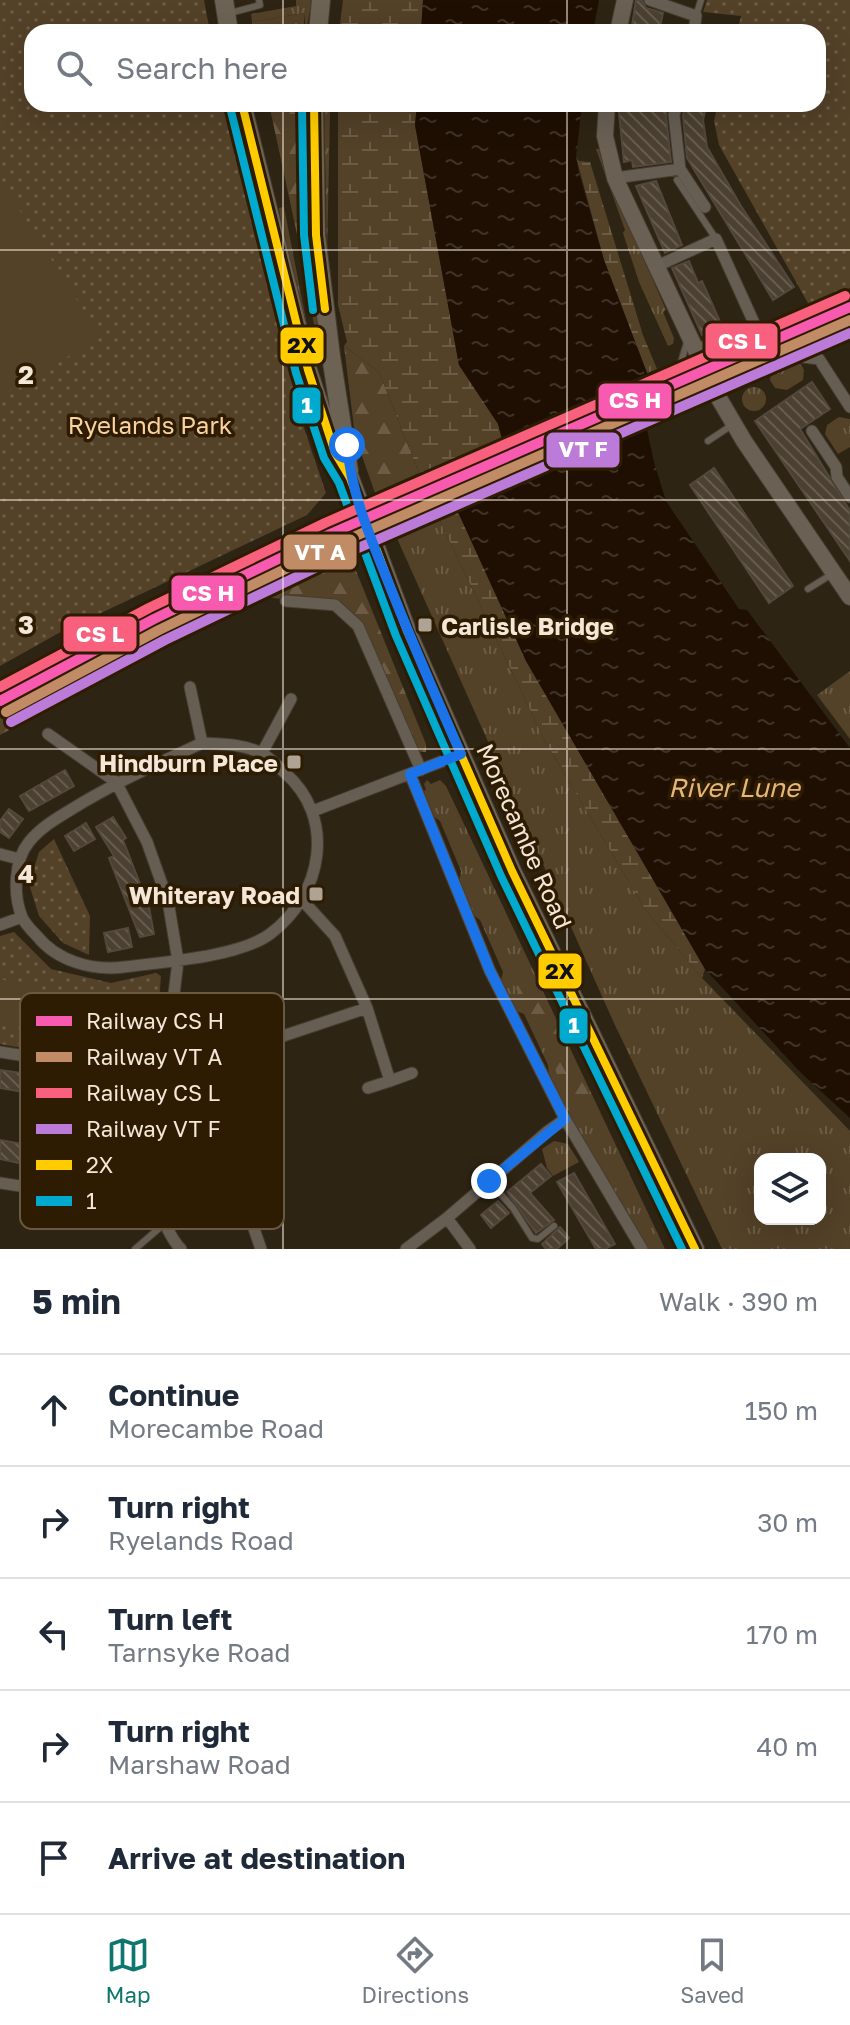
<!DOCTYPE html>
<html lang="en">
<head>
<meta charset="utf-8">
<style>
  body { margin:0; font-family:"Golos Text",sans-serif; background:#f6f6f7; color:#1f2937 }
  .controls { position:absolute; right:24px; bottom:24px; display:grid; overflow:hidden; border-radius:16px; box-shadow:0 8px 32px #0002 }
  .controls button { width:72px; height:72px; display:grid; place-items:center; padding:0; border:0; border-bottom:2px solid #e0e1e3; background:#fff; color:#1f2937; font:40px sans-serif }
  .stop { position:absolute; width:24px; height:24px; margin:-18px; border:6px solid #1a73e8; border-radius:50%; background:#fff }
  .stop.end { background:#1a73e8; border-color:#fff; box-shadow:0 2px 8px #0008 }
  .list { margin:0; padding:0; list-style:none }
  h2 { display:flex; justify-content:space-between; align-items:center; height:104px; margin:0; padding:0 32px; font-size:34px }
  h2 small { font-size:26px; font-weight:400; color:#747a83 }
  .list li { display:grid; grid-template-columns:52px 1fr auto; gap:24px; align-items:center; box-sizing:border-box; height:112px; padding:0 32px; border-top:2px solid #e0e1e3 }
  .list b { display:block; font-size:30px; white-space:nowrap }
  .list p { margin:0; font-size:26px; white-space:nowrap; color:#747a83 }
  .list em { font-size:26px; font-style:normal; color:#747a83 }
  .icon { flex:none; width:44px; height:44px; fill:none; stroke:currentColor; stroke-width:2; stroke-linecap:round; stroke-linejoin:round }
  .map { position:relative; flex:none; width:850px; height:1249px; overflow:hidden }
  .search { position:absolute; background:#fff; box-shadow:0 8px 32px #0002; left:24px; right:24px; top:24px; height:88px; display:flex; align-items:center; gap:20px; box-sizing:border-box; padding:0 28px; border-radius:24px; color:#747a83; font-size:30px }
  .sheet { height:664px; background:#fff }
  nav { display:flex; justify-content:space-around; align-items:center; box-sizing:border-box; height:112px; border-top:2px solid #e0e1e3; background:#fff; font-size:22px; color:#747a83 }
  nav a { display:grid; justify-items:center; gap:4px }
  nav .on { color:#0f766e }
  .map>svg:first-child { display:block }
  .grass { fill:url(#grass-tufts); fill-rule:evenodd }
  .forest { fill:url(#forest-firs) }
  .wetland { fill:url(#wetland-marsh) }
  .park { fill:url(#park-dots) }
  .pitch { fill:#534128 }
  .water { fill:url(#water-ripples) }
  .pier { fill:#2e2414 }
  .building { fill:url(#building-back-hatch); stroke:#52483c; stroke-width:2 }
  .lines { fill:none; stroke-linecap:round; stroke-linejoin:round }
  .lane-casing { stroke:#463d32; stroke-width:8 }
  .street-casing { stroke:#463d32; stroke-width:13 }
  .secondary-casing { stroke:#463d32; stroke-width:18 }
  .primary-casing { stroke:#463d32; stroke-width:20 }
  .lane { stroke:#665e52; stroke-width:6 }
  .street { stroke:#665e52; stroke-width:11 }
  .secondary { stroke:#6a6054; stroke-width:16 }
  .primary { stroke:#6d6355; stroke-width:18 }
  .bus-1-casing { stroke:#2e1c02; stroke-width:14 }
  .bus-2-casing { stroke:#2e1c02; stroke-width:14 }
  .bus-1 { stroke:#fc0; stroke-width:8 }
  .bus-2 { stroke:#00a9ce; stroke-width:8 }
  .rail-1-casing { stroke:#2e1c02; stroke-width:16 }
  .rail-2-casing { stroke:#2e1c02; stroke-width:16 }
  .rail-3-casing { stroke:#2e1c02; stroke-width:16 }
  .rail-4-casing { stroke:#2e1c02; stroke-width:16 }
  .rail-1 { stroke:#f75aaf; stroke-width:10 }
  .rail-2 { stroke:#c18c65; stroke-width:10 }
  .rail-3 { stroke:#f8607d; stroke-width:10 }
  .rail-4 { stroke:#bd7bd9; stroke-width:10 }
  .route { stroke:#1a73e8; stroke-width:10 }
  .grid { fill:none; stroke:#f4e7d8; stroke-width:2; stroke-opacity:0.55 }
  .poi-dot { fill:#afa393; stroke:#2e1c02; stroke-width:3 }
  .labels { text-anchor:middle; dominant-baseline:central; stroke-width:7; stroke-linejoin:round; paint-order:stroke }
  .park-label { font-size:24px; fill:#fad2a0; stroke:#2e1c02 }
  .poi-label { font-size:24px; font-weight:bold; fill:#f4e7d8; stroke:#2e1c02; text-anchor:end }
  .street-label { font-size:24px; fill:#f4e7d8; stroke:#2e1c02 }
  .water-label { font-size:26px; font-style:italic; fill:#e7b677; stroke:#2e1c02 }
  .key { fill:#2e1c02; stroke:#695942; stroke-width:2 }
  .key-label { font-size:22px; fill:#f4e7d8 }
  .grid-label { font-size:26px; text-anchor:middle; font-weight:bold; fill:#f4e7d8; stroke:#2e1c02; stroke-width:7; stroke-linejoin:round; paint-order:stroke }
  .line-badge { stroke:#2e1c02; stroke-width:3 }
  .badge-label { font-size:22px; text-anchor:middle; font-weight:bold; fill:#fff }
  .pale-badge-label { font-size:22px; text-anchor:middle; font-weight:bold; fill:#111 }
</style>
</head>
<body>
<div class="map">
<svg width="850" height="1249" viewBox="0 0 850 1249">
  <defs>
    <pattern id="grass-tufts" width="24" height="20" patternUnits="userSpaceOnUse" patternTransform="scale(2)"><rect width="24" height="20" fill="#534128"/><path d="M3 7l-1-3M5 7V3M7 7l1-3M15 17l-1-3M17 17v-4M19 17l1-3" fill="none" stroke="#6c5c46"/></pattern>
    <pattern id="forest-firs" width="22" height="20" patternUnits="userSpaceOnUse" patternTransform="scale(2)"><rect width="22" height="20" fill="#534128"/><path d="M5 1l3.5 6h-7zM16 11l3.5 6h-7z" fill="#6c5c46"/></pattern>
    <pattern id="wetland-marsh" width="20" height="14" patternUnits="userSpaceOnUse" patternTransform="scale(2)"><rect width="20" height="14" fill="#534128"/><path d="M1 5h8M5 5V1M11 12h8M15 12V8" fill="none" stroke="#6c5c46"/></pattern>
    <pattern id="park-dots" width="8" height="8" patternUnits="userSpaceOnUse" patternTransform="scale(2)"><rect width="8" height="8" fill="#534128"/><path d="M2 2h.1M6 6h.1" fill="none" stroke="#6c5c46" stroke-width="1.8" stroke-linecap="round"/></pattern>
    <pattern id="water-ripples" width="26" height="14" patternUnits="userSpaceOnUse" patternTransform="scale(2)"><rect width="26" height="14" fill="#1e0f02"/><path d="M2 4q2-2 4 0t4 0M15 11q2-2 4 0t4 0" fill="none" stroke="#3f3226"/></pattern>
    <pattern id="building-back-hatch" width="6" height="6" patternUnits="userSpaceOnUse" patternTransform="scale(2)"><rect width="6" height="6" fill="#4b4031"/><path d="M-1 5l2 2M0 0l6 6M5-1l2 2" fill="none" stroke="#665c4e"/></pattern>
  </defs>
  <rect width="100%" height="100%" fill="#2e2414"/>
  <path class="grass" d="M296,0H312L306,32L304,13L252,22L251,14L296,6Z
    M324,104H330V112L327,259Z
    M596,149H599L604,168L666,310L663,312L674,338L673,344L668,346L639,282L623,233L625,230Z
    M284,207L312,351L284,243L279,208Z
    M308,238L322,351H319L298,239Z
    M791,363L801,364L804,370L803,380L787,390L775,388L770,380L771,372Z
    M742 399a12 12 0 1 1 24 0a12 12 0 1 1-24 0Z
    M839,417L850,419V447L838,454L825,434L827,425Z
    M429,498L545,741L645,909L702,978L850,1131V1249H722L614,1023L387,516ZM760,1159H820V1219H760Z
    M850,671V739L817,695Z
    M427,780L431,784L440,780L446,786L665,1249H647L572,1120L549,1076L548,1065L524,1014L516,1011L501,980L503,972L480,920L472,914L459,882L461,871L440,821L433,816L423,791L426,790L424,784Z
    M554,1141L568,1144L579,1162L553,1176L547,1168L542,1149Z"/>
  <path class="forest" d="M304,13V32H254L252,22Z
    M269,104H301L300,165L308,238L298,239Z
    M344,346L379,372L419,473L375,493L355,436Z
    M342,536L426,744V752H419L360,621L338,604L252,596L0,735V716L295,566Z
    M529,975L535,979L589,1092L583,1100L572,1104L516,988L522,979Z"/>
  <path class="wetland" d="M343,0H423L421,32H339Z
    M338,104H417L415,125L459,365L498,424L511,473L503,493L458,512L526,661L705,969L702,978L645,909L545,741L429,498L379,372L344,346L347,342L338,305Z
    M576,157L579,161L590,162L643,335L657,369L647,373L604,260Z"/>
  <path class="park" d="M0,0H204L210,32H32V104H224L304,428L326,493L307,515L57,634L0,666Z
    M707,0H850V288L809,305L719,145L714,121L718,104H818V32H737L741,16L703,12Z
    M54,839L90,916L89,955L63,943L39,916L29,884L39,852Z
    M14,932L51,969L111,983L156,973L161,976L155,1055L74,1057L0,1044V936Z"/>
  <path class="pitch" d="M0,179L100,336L0,400Z
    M0,979L37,988L28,1026L0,1019Z"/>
  <path class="water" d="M423,0H599L593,32H421Z
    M417,104H582L576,157L579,173L604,260L647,373L645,420L654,462L666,501L739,609L747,610L850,748V1118L800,1072L705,969L526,661L458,512L503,493L511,473L498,424L459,365L415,125Z"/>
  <path class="pier" d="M651,372L650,401L505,464L498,439Z"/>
  <path class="building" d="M636,0H642L646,8L663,13L659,32H631Z
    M618,104H668L666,116L671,162L633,167L632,160L624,162Z
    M685,104H707L703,120L707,147L741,206L794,287L773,300L687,158L683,116Z
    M656,181L682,245L665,253L636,186Z
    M689,261L698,283L702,281L722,326L702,335L672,268Z
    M812,382L830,409L800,429L850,511V561L755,421Z
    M714,468L793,586L769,603L690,485Z
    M65,770L74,786L29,811L20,796Z
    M9,809L23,819L9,838L0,832V821Z
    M113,817L126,838L123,840L149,907L154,934L140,937L109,858L114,856L96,827Z
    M86,823L95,839L74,851L65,836Z
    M128,928L132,947L108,952L104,933Z
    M0,1070L36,1075V1078L92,1084L121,1083V1100L41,1095L0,1088Z
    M0,1140L28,1145L24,1164L0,1159Z
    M541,1164L551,1176L530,1193L554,1220L536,1233L507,1192Z
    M574,1173L615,1244L605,1249H596L557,1182Z
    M498,1201L509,1213L491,1228L481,1215Z
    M560,1227L569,1238L557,1249H546L542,1244Z"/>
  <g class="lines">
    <defs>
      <path id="lane" d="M230,13L260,5L259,0
        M696,16L701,0
        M677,180L716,239
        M684,391L677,376L687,342
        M708,441L732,425
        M808,589L832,574
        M489,1181L513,1208L532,1238L538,1239L554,1226
        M135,1249L163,1225"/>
      <path id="street" d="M650,0L696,16L694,32
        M677,104L674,115L680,169L705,207
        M615,178L680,169
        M657,266L716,239L755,325L696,350
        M724,386L788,355L819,359L850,407
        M812,431L836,467L837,477L850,497
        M286,601L335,605L358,626L421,770
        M190,687L202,743
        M48,734L116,782L147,842L168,901L178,961L166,1060L190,1131
        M202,743C221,744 244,744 261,753C270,757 277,766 284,772C337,817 323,895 270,934C239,957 163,962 124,967C92,971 57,961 37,936C32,931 25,924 22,917C13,895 14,860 29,842C40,828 57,818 72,809C114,783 157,764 202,743Z
        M262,753L291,699
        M410,774L490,971L565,1119L642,1249
        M313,811L461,754
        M0,854L19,859
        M303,901L335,936L367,1008L390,1081L368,1088
        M0,925L22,917
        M0,1052L82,1065L166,1060L271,1040L367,1008
        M390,1081L412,1073
        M0,1183L59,1192L141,1187C157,1193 164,1233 181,1249
        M244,1200L261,1249
        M447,1218L470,1249
        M406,1249L447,1218L548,1131L565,1119"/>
      <path id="secondary" d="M618,32L625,0
        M607,104L605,136L615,178L717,395L744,441L850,597"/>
      <path id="primary" d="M224,0L229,32
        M318,32L321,0
        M242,104L308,370L335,453L350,478L407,631L512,871L695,1249
        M314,104L316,235L331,356L349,471"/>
    </defs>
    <use href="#lane" class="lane-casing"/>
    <use href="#street" class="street-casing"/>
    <use href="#secondary" class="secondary-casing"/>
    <use href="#primary" class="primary-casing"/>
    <use href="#lane" class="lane"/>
    <use href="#street" class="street"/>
    <use href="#secondary" class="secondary"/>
    <use href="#primary" class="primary"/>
    <defs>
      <path id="bus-1" d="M242,104L308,370L335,453L350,478L407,631L512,871L695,1249
        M314,104L316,235L325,309"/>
      <path id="bus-2" d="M302,104L304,235L313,310
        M230,107L296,373L324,458L339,483L396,636L501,876L682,1249"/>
    </defs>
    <use href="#bus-1" class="bus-1-casing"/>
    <use href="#bus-2" class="bus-2-casing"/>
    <use href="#bus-1" class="bus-1"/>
    <use href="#bus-2" class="bus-2"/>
    <defs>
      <path id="rail-1" d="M0,701L154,619L330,534L850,307"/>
      <path id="rail-2" d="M6,712L159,630L335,545L850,320"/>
      <path id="rail-3" d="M0,687L149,608L325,523L845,296"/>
      <path id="rail-4" d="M11,722L165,640L340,556L850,333"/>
    </defs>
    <use href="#rail-1" class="rail-1-casing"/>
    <use href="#rail-2" class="rail-2-casing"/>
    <use href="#rail-3" class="rail-3-casing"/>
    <use href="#rail-4" class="rail-4-casing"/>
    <use href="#rail-1" class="rail-1"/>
    <use href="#rail-2" class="rail-2"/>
    <use href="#rail-3" class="rail-3"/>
    <use href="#rail-4" class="rail-4"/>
  </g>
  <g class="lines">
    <path class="route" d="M347,445C351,491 368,532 385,574C409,635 435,695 461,754L410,774L490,971L565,1119L489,1181"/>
  </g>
  <path class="grid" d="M283,0V32M567,0V32M283,104V1249M567,104V1249M0,250H850M0,500H850M0,749H850M0,999H850"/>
  <g class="poi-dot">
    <rect x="417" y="617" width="16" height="16" rx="4"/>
    <rect x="286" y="754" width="16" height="16" rx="4"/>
    <rect x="308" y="886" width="16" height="16" rx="4"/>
  </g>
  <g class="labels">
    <g class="park-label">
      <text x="150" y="424">Ryelands Park</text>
    </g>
    <g class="poi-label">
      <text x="441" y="625" text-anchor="start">Carlisle Bridge</text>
      <text x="278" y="762">Hindburn Place</text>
      <text x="300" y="894">Whiteray Road</text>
    </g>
    <g class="street-label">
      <text transform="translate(525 836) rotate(66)">Morecambe Road</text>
    </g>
    <g class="water-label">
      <text x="734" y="787">River Lune</text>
    </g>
  </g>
  <rect x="20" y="993" width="264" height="236" rx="12" class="key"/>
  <rect x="36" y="1016" width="36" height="10" fill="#f75aaf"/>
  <rect x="36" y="1052" width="36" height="10" fill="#c18c65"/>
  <rect x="36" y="1088" width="36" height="10" fill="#f8607d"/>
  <rect x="36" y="1124" width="36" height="10" fill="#bd7bd9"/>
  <rect x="36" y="1160" width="36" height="10" fill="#fc0"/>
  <rect x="36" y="1196" width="36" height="10" fill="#00a9ce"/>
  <g class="key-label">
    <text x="86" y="1029">Railway CS H</text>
    <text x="86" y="1065">Railway VT A</text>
    <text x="86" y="1101">Railway CS L</text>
    <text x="86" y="1137">Railway VT F</text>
    <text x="86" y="1173">2X</text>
    <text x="86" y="1209">1</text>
  </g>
  <g class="grid-label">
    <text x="26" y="384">2</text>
    <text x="26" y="634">3</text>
    <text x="26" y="883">4</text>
  </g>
  <g class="line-badge">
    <rect x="704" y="322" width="75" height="38" rx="8" fill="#f8607d"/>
    <rect x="279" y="326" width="46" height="39" rx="8" fill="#fc0"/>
    <rect x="597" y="382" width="76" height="38" rx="8" fill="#f75aaf"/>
    <rect x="291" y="386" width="31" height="39" rx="8" fill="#00a9ce"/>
    <rect x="545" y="431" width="76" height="38" rx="8" fill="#bd7bd9"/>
    <rect x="282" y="533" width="76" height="38" rx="8" fill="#c18c65"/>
    <rect x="170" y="574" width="76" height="38" rx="8" fill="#f75aaf"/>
    <rect x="62" y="615" width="76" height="38" rx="8" fill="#f8607d"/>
    <rect x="537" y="952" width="46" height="38" rx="8" fill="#fc0"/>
    <rect x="558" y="1007" width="31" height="38" rx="8" fill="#00a9ce"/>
  </g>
  <g class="badge-label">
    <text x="742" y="349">CS L</text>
    <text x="635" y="408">CS H</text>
    <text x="307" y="413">1</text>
    <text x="583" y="457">VT F</text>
    <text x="320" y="560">VT A</text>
    <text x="208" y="601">CS H</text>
    <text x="100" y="642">CS L</text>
    <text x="574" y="1033">1</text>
  </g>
  <g class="pale-badge-label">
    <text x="302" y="353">2X</text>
    <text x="560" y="979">2X</text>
  </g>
</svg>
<div class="controls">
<button><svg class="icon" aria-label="layers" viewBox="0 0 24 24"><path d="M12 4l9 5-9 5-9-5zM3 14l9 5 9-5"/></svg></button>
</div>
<div class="stop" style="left:347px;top:445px"></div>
<div class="stop end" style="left:489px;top:1181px"></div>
<div class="search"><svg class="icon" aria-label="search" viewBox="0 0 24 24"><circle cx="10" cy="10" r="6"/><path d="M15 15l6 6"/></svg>Search here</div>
</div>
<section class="sheet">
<h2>5 min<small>Walk · 390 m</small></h2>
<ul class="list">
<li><svg class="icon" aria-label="ahead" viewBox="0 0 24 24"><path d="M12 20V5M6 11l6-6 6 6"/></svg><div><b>Continue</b><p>Morecambe Road</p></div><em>150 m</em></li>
<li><svg class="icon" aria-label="right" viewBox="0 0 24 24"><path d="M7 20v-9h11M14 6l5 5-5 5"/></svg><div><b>Turn right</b><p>Ryelands Road</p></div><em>30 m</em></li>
<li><svg class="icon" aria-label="left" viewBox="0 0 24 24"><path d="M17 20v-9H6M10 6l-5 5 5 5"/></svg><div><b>Turn left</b><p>Tarnsyke Road</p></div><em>170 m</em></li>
<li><svg class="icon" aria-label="right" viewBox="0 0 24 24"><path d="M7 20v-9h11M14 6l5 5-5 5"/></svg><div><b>Turn right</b><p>Marshaw Road</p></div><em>40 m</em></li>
<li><svg class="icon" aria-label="arrive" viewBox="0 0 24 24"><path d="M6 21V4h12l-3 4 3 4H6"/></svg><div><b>Arrive at destination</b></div></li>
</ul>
</section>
<nav>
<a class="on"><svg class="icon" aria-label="map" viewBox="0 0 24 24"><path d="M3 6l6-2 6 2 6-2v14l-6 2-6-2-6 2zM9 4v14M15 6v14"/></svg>Map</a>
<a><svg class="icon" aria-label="directions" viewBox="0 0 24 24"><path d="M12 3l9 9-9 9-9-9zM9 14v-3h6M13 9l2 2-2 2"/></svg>Directions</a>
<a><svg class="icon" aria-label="saved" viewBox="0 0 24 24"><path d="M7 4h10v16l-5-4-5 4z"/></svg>Saved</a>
</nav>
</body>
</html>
